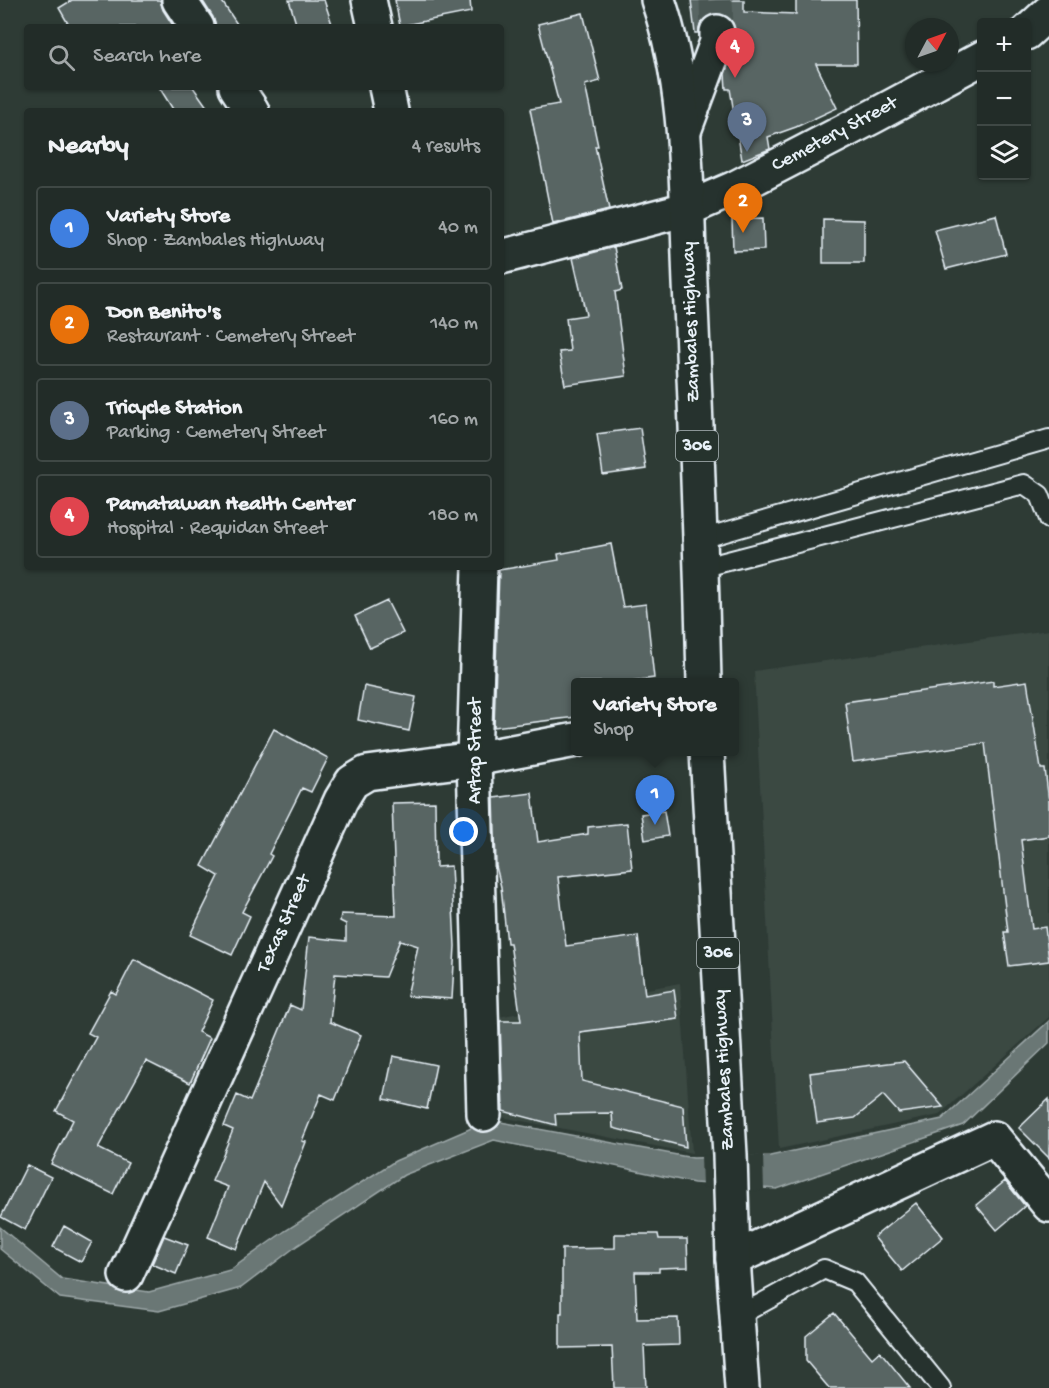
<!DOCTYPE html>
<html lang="en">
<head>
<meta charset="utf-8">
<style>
  body { margin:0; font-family:"Gochi Hand",sans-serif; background:#2e3834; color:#f1f3f6 }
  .controls { position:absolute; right:18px; top:18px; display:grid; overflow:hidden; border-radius:6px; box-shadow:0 2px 4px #0004 }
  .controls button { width:54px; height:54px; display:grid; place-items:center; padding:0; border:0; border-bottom:2px solid #3f4845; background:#222c28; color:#f1f3f6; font:30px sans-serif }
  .compass { position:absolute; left:905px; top:18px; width:54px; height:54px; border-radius:50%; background:#222c28; box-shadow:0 2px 4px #0004; rotate:49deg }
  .you { position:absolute; left:464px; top:832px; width:21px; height:21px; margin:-15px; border:4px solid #fff; border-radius:50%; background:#1a73e8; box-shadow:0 0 0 9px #1a73e833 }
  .badge { display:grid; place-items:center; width:39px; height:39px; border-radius:50%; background:#ffd166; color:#fff; font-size:20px; font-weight:700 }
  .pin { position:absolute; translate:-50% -50px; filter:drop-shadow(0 2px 3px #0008) }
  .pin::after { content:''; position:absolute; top:32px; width:21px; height:18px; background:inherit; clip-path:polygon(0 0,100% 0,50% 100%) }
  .popup { position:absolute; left:571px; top:678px; width:168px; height:78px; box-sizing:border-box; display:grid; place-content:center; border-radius:6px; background:#222c28; filter:drop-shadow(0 2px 4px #0005); font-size:20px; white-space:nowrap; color:#a2a7a8 }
  .popup b { font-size:22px; color:#f1f3f6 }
  .popup::after { content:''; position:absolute; left:50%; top:100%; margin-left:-12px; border:12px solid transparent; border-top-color:#222c28 }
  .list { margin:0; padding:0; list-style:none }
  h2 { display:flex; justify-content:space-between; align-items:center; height:78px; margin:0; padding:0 24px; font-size:26px }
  h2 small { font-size:20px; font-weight:400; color:#a2a7a8 }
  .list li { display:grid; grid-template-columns:39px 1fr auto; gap:18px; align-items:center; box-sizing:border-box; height:84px; margin:0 12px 12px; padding:0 12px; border:2px solid #3f4845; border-radius:6px }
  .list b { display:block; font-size:22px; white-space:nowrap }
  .list p { margin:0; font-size:20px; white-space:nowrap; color:#a2a7a8 }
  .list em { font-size:20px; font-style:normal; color:#a2a7a8 }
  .icon { flex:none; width:33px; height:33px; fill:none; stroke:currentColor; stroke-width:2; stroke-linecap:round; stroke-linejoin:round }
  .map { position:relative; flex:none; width:1049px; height:1388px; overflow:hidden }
  .search { position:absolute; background:#222c28; box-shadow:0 2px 4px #0004; left:24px; top:24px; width:480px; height:66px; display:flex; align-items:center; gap:15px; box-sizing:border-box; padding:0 21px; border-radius:6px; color:#a2a7a8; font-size:22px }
  .panel { position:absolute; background:#222c28; box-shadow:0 2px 4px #0004; left:24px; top:108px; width:480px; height:462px; border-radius:6px }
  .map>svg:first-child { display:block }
  .built { fill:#3b4843 }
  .water { fill:#6b7775; stroke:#9da8a9; stroke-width:1.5 }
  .pier { fill:#2e3b35 }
  .building { fill:#596563; stroke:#e8f1f8; stroke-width:1.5 }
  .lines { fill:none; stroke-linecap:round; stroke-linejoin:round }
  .minor-tunnel { stroke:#4a5652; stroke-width:33; stroke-dasharray:33 16; stroke-linecap:butt }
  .service-casing { stroke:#e8f1f8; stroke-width:22 }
  .minor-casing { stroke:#e8f1f8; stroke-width:38 }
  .primary-casing { stroke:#e8f1f8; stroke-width:38 }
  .service { stroke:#26332d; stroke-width:18 }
  .minor { stroke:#26332d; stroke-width:33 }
  .primary { stroke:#26332d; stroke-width:33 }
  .labels { text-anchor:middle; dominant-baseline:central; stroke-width:5; stroke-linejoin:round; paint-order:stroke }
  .shield { fill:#26332d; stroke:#aeb8bb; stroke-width:1.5 }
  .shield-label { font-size:18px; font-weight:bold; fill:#e8f1f8 }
  .street-label { font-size:20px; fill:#e8f1f8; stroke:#26332d }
</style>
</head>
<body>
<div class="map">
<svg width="1049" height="1388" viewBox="0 0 1049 1388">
  <rect width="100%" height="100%" fill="#2e3b35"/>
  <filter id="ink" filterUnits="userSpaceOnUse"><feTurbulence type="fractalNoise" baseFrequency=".0167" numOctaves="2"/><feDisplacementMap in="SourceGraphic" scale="12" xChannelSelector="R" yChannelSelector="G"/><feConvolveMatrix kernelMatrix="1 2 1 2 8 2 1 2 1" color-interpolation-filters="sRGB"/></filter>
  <g filter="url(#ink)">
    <path class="built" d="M1049,630V1017L939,1115L779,1149L754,671Z
      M680,983L692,1153L491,1115L488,1019Z"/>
    <path class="water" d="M1049,1021V1043L963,1125L777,1189L694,1183L494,1140L404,1175L298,1245L241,1288L159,1311L60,1298L0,1249V1227L62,1279L149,1292L230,1270L285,1231L395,1161L490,1120L693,1158L770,1156L942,1119Z"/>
    <path class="pier" d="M763,1155L764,1191L702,1187L701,1156Z"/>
    <path class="building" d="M72,0H160L163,10L174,27H70L59,8Z
      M202,0H221L239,27H216L213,17Z
      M289,0H324L333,27H297Z
      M395,0H470L471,12L400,26Z
      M691,0H744V12L796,14V0H856L857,64H816L837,108L796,127L768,137L770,149L742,160L730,89H726L725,74L736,42L733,23L726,16L716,13L707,16L701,23L698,33H695Z
      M583,13L600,81L585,85L598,146H595L609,210L553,224L530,109L559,104L538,24Z
      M159,87H193L210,111H174Z
      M996,215L1006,254L946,269L935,230Z
      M763,218L764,250L733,251L732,219Z
      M823,219L864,220V263H823Z
      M614,247L622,290L615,292L626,376L565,385L559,352L570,351L566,318L586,315L573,258Z
      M640,428L646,469L603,475L597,434Z
      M611,544L623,607L646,604L654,678L623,682H576V717L494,727L499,570L559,560L558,554Z
      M387,601L403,633L370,648L355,616Z
      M993,681V686L1027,681L1041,769H1045L1049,802V836L1021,840L1032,929L1045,927L1049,961L1009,966L1004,932H1008L985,743L853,762L845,702Z
      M364,686L416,697L409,731L358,720Z
      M274,729L328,758L311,792L302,788L269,854L272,856L242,912L250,916L232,955L190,935L219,876L202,866Z
      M532,793L538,842L588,834V827L627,823L632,869L558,877L566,946L638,936L645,995L674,990L678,1019L580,1032L582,1081L683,1106L686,1147L613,1128L612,1113L555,1114L556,1125L503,1111L500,1021H521L510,943H507L501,887L496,866L494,798Z
      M435,802L436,867L451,866L455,946L452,999L407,996L418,946L400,940L385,977L335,974L330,1022L361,1035L335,1100L321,1094L302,1141L306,1142L281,1205L264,1182L236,1249L208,1237L228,1187L212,1181L233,1130L224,1126L237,1095L250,1101L290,1005L301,1010L309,937L346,941V924L340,921L341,914L396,916L392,803Z
      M664,811L668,836L645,840L641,814Z
      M134,959L213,1000L198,1032L210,1038L190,1083L146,1061L98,1148L128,1163L113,1194L51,1164L73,1120L56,1111L96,1037L88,1033L111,991L116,994Z
      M393,1056L436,1065L427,1109L384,1099Z
      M904,1061L943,1107L899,1113L883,1095L855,1118L817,1123L810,1073Z
      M1049,1099V1158L1019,1128Z
      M27,1165L51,1177L25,1230L1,1217Z
      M1005,1181L1025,1206L997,1230L976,1205Z
      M916,1203L943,1237L902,1271L874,1237Z
      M64,1226L92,1242L81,1262L53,1247Z
      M615,1234H658L659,1239H687L688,1267L659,1268V1272H635L637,1319L678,1318L679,1345L644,1346L646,1388H614L612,1347L560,1348V1313H562V1249L615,1248Z
      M164,1236L188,1245L176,1274L152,1264Z
      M834,1313L872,1358L880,1351L910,1388H829L806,1361V1336Z"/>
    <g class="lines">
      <path class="minor-tunnel" d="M716,0L717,32"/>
      <defs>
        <path id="service" d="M701,539L1049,439
          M701,568L1024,484L1040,495L1049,519
          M738,1316L824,1269L855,1282L941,1388"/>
        <path id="minor" d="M179,0L197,27
          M369,0L375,27
          M1026,33L1049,12
          M236,87L252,111
          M386,87L391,111
          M684,131L717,42V32
          M501,257L687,209L733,189L874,116L982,58
          M480,567L474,759L484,1114
          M733,1259L994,1138L1049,1205
          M126,1275L341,800L352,782L367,773L474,759L576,740"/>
        <path id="primary" d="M658,0C689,90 686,189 690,283C696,416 701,549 704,682
          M707,752L730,1155L733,1259L742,1388"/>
      </defs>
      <use href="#service" class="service-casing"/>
      <use href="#minor" class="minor-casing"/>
      <use href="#primary" class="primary-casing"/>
      <use href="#service" class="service"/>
      <use href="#minor" class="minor"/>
      <use href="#primary" class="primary"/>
    </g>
  </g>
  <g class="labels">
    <g class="shield">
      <rect x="676" y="431" width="42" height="30" rx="4.5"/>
      <rect x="697" y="938" width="42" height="30" rx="4.5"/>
    </g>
    <g class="shield-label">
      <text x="697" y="446">306</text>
      <text x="718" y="953">306</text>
    </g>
    <g class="street-label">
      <text transform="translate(835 135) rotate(-28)">Cemetery Street</text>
      <text transform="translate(692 322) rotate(-92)">Zambales Highway</text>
      <text transform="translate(476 751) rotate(-90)">Artap Street</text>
      <text transform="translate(285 924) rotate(-66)">Texas Street</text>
      <text transform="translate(725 1070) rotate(-93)">Zambales Highway</text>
    </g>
  </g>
</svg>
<div class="controls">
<button>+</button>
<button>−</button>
<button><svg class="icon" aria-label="layers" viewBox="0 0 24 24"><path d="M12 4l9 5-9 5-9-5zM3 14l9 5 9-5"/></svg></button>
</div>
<svg class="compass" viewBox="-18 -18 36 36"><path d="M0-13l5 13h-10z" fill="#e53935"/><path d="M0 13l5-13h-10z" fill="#a2a7a8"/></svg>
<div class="you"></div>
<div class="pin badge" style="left:655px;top:825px;background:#3f7fe0">1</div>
<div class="popup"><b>Variety Store</b>Shop</div>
<div class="pin badge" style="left:743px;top:233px;background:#e8710a">2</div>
<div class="pin badge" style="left:747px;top:152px;background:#5c6f8a">3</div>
<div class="pin badge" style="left:735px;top:78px;background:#e0444e">4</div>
<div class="search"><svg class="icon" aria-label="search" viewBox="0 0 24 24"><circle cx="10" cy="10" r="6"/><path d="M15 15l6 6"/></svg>Search here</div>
<section class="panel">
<h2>Nearby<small>4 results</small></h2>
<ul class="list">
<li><span class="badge" style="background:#3f7fe0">1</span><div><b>Variety Store</b><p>Shop · Zambales Highway</p></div><em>40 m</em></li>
<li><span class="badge" style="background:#e8710a">2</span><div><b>Don Benito's</b><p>Restaurant · Cemetery Street</p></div><em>140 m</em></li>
<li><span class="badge" style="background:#5c6f8a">3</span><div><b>Tricycle Station</b><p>Parking · Cemetery Street</p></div><em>160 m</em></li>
<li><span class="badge" style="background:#e0444e">4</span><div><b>Pamatawan Health Center</b><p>Hospital · Requidan Street</p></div><em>180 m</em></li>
</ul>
</section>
</div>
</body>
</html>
